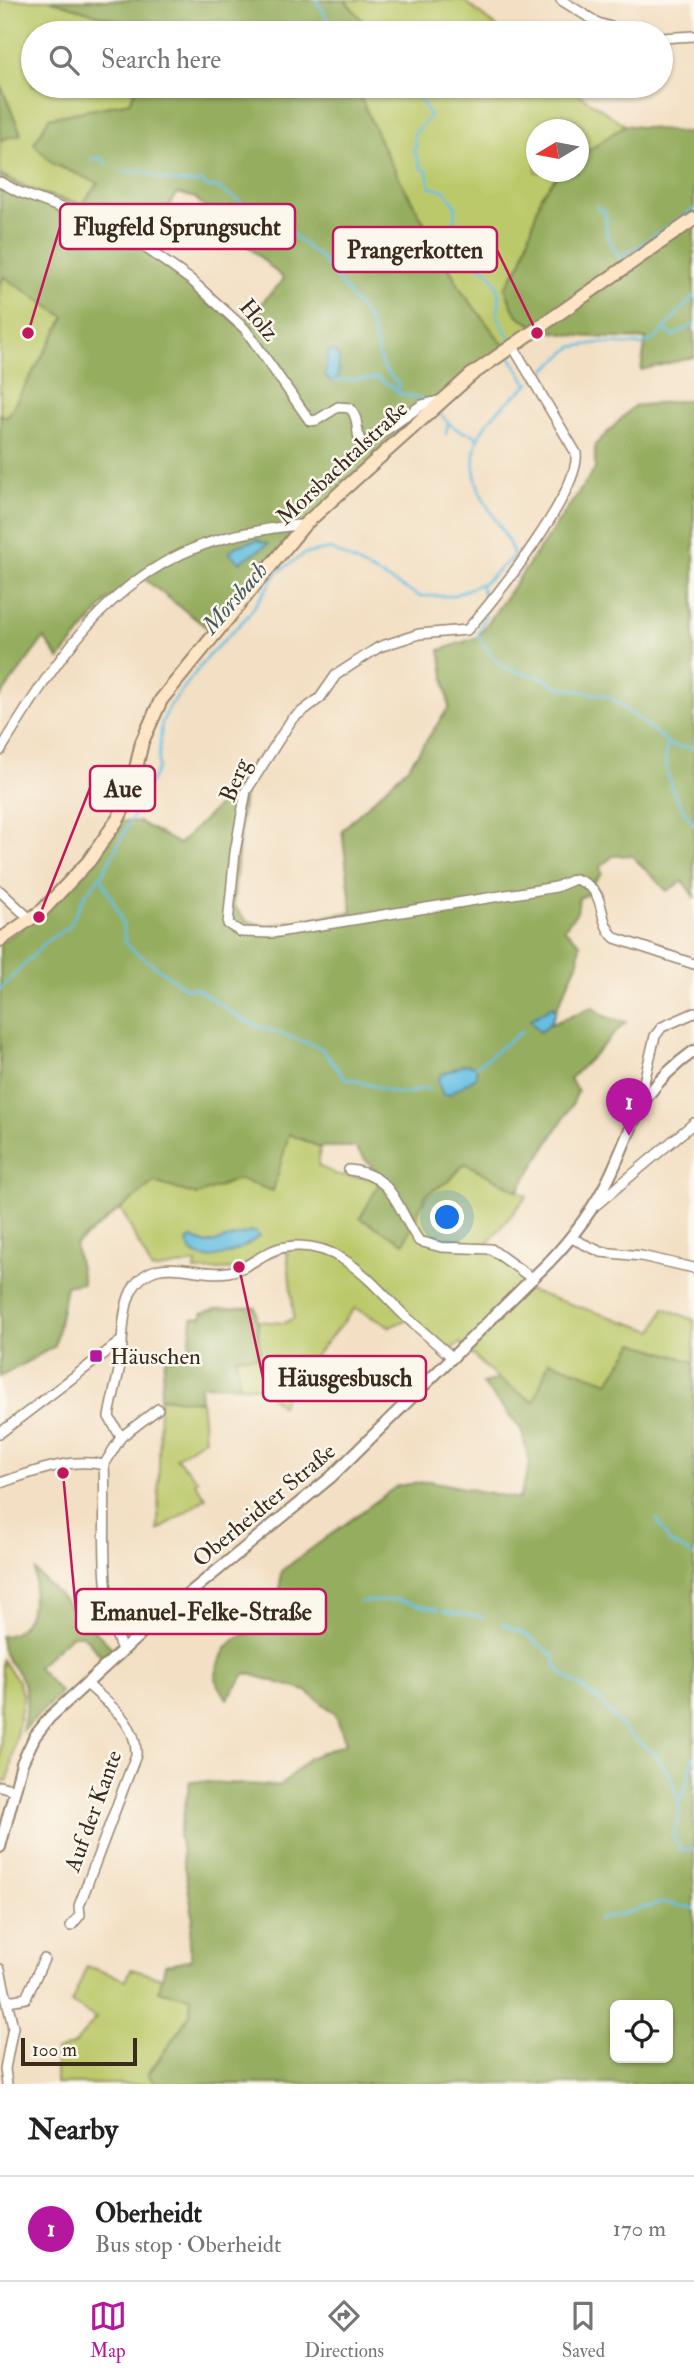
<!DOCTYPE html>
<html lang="en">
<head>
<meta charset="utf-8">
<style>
  body { margin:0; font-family:"IM FELL Double Pica",serif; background:#f6f6f6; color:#222 }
  .controls { position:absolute; right:21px; bottom:21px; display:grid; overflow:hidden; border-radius:10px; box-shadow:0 2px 5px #0004 }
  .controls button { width:63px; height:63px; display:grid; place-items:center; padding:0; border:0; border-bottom:2px solid #e0e0e0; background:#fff; color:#222; font:35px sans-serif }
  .compass { position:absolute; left:526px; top:119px; width:63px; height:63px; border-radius:50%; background:#fff; box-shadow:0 2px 5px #0004; rotate:260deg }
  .scale { position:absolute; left:21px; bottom:18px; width:116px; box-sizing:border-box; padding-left:7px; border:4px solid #3b2a1e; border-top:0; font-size:19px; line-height:24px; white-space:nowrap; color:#3b2a1e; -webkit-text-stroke:5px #fbf7ec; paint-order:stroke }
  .you { position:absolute; left:448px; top:1218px; width:24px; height:24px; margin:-18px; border:5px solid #fff; border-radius:50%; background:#1a73e8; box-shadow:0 0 0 10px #1a73e833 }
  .badge { display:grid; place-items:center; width:46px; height:46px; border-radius:50%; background:#b5179e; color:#fff; font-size:23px; font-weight:700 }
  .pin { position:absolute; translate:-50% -58px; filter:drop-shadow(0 2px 4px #0008) }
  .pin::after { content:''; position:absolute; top:37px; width:24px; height:21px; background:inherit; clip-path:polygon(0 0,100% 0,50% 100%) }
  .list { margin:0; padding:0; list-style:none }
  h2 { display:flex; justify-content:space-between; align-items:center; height:91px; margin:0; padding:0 28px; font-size:30px }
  h2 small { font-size:23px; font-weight:400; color:#767676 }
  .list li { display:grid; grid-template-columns:46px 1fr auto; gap:21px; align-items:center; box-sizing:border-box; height:105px; padding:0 28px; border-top:2px solid #e0e0e0 }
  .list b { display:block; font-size:26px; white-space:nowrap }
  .list p { margin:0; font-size:23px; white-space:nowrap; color:#767676 }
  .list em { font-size:23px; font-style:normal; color:#767676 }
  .icon { flex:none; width:38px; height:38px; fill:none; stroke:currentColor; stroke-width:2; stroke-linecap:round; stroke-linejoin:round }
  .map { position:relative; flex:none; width:694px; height:2084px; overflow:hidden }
  .search { position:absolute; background:#fff; box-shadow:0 2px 5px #0004; left:21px; right:21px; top:21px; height:77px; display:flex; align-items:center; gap:18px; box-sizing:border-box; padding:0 24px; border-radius:38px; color:#767676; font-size:26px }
  .sheet { height:196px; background:#fff }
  nav { display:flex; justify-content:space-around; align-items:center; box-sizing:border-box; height:98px; border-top:2px solid #e0e0e0; background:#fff; font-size:19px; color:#767676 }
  nav a { display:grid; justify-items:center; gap:4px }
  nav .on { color:#b5179e }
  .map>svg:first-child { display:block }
  .green { fill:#bcc96b; stroke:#7c7a44; stroke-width:2 }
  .forest { fill:#95ad5f; stroke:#686c3e; stroke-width:2; fill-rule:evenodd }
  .water { fill:#65bfe2; stroke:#507480; stroke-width:2 }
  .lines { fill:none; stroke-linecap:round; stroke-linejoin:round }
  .stream { stroke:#65bfe2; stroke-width:2.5 }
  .minor-casing { stroke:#978470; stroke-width:12 }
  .tertiary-casing { stroke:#978470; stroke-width:14 }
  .secondary-casing { stroke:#978470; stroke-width:16 }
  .minor { stroke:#fff; stroke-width:9 }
  .tertiary { stroke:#fff; stroke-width:10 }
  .secondary { stroke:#fde5c5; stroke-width:12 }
  .poi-dot { fill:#b5179e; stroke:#fbf7ec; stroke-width:2.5 }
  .labels { text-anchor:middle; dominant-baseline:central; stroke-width:5; stroke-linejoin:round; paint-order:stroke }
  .street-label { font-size:23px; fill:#3b2a1e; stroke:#fbf7ec }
  .poi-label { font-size:23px; fill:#3b2a1e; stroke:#fbf7ec; text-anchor:start }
  .water-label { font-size:24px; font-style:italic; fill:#485759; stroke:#fbf7ec }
  .leader { fill:none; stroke:#c2185b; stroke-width:2.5 }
  .callout-dot { fill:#c2185b; stroke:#fbf7ec; stroke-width:2.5 }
  .callout { fill:#fbf7ec; stroke:#c2185b; stroke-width:2.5 }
  .callout-label { font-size:24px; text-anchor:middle; font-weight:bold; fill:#3b2a1e }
</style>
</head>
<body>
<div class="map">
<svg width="694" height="2084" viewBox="0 0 694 2084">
  <rect width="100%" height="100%" fill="#fbf7ec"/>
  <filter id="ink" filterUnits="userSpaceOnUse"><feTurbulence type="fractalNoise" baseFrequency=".0143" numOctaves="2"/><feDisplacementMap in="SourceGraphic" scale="14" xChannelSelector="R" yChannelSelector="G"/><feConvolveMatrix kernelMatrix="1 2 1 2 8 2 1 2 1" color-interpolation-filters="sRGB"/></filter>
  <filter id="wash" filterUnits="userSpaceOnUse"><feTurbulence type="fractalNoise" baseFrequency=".00686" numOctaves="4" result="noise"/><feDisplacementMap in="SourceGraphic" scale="28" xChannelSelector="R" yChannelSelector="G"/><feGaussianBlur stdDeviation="1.57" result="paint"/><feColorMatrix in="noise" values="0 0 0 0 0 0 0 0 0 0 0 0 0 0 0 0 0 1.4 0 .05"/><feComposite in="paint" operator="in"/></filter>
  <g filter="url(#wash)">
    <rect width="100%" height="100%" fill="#f3dfc3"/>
    <path class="green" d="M0,0H49L158,33H33V86H137L130,102L49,118L53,164L99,183L83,204L39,193L0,174V140L21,133L0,84Z
      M345,0H463L504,33H373Z
      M374,86H566L625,125L579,157L578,130H536V172H560L541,196L522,261L505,288L535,327L506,348L463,293L388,158L358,94Z
      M4,277L65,317L7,418L0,414V284Z
      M289,1134L320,1147L318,1166L338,1175L382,1179L426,1195L450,1180L465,1163L527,1196L487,1244L522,1277L530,1291L654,1331L664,1308L694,1320V1362L634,1343L609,1382L534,1402L498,1379L460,1343L445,1354L408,1319L390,1327L355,1308L289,1387L281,1406L261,1387L240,1386L236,1357L260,1356L258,1321L284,1323L294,1318L287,1253L285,1250L238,1269L195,1271L196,1263L152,1270L121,1209L154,1182L197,1195L238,1179Z
      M160,1398L201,1401L205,1438L176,1458L198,1480L195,1483L206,1498L158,1531Z
      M2,1660L18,1681L23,1698L8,1781L0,1780Z
      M87,1966L126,1980L131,1969L162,1978L159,1991L191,1997L190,2014L148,2074L156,2084H56V2051L75,2044L96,2018L71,2003Z"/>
    <path class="forest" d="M49,0H345L373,33H158Z
      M0,84L21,134L0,140Z
      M137,86H374L359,94L388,158L463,293L506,348L387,447L211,631L143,578L108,600L59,659L44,638L0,697V414L7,417L65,317L4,277L0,284V176L39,193L82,204L98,183L53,164L34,144L49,118L130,102ZM177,193L195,198L284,279L240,326L191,283L142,248Z
      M625,125L694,134V326L691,331H694V357L641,370L646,339C610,337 542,341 516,313C511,307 508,295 505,288L522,261L541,196L560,172H578L579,157Z
      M694,396V897L683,881L667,891L631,855L613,856L600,867L602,874L593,883L600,893L594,897L588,894L579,898L577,912L564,929L580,943L578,962L549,1025L593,1007L606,1017L626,1022L570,1079L578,1091L572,1105L518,1191L465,1163L450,1180L426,1195L404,1243L360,1218L382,1179L355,1147H320L289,1134L273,1191L238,1179L197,1195L154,1182L75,1245L83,1283L66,1286L55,1346L0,1377V942L19,931L121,821L139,822L179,844L254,771L244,791L233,905L247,921L266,926L352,912L342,830L409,766L449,707L440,650L478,637L595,469V445L634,406L687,400Z
      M256,1307L260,1356L236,1357L240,1386L200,1385L201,1401L160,1398L165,1359L188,1356L192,1318L202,1317V1313L215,1309Z
      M634,1343L694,1362V2084H156L148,2075L190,2015L191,1997L159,1991L165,1965L192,1959L189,1946L193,1916L179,1835L190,1781L280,1786L309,1758L346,1743L335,1713L306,1691L246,1673L227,1699L215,1679C223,1639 235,1637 271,1626L279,1609L281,1571L397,1486L430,1481L519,1499L530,1464L521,1429L482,1383L498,1379L534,1402L549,1361L609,1382ZM615,2005H668V2058H615Z
      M35,1571L112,1648L106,1657H102L83,1635H72L37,1667L61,1693L22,1731C25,1716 29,1699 24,1685C15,1660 3,1668 1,1636C32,1636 35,1593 35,1571Z"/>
    <path class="water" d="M335,351L339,358L338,378L332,382L325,376L328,352Z
      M257,540L268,544L240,562L229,553L236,546Z
      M553,1006L556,1012L548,1026L539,1032L530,1020Z
      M466,1064L476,1066V1077L450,1094L443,1095L438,1082L440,1075Z
      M251,1232H256L259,1236C244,1250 193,1274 187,1241L191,1238L207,1244Z"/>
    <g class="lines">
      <path class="stream" d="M317,0L328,20L341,33
        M407,86L417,94L430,116L414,134L416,146L414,151L422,169L427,171L430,187L445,191L456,207L454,220L471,254L478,256L480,267C497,273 503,298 497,314L510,340
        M92,159L102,158L106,163
        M124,172L144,171C156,181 186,184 202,182L209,188L216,187L241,202L250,213L257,212L280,225L321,258L370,322L382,366L399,385L397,393L424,399
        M596,206L600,211H605L607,236L620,258L694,209
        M665,329L673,336L694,325
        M510,356L528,385
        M535,379L572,347L599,343L642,345L656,338L694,296
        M334,381L378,378L395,389
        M440,412C447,425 460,433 474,434L476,438
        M446,434L448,423
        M480,584L485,597
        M485,615L478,635C484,647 495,663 507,669C523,676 542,673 555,686L610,697L672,746L694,748
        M667,743C661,774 675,800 694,824
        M100,875L120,915L127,946L187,989L196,988L245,1021L321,1048L344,1077L396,1093L405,1094L425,1088L429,1090
        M0,989L48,940L69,927L85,895L103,873L158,768L162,722L170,706L209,655L247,617L278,572L304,554L331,549L419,596H452L485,582L514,556C507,531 488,513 479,489C460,436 494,413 530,383
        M476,1067L522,1031
        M657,1519L669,1542L694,1556
        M360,1602L396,1600L438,1609
        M444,1611L483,1617
        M502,1624L525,1634L554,1656L557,1668L565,1676L598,1699L629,1735L654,1754L670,1775L679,1801
        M694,1757L684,1793L679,1801L680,1813L673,1836L681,1850L694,1849
        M598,1920L663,1903L694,1908"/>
    </g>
  </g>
  <g filter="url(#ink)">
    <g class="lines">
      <defs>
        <path id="minor" d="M561,0L598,23L629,33
          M661,38L694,36
          M0,182L19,192L122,231L191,280L245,329L310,421L317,420L338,407L350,408C361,420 354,435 363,446L422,405L442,400
          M512,345L576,453C581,490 494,601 467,630L419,634L379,647L336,675L320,698L292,719L246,791L235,852L228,924L241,932L272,933L556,887L575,879C611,891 594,918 615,938L694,964
          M0,751C63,649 120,558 246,533C264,530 285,525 304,525
          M0,891L31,920
          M637,1111L655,1036L662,1027L694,1013
          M349,1170C396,1175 396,1209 419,1241L441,1247L491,1249L533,1279
          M596,1205L694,1123
          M571,1238L601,1252L641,1256L694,1268
          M0,1433L121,1341
          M121,1437L109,1417C112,1399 117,1382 120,1365C125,1333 117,1278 160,1269C183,1265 205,1276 228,1272C250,1269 265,1249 286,1247C340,1239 371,1283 405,1316C421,1330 437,1344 453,1358
          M104,1465L121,1437L158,1409
          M0,1483C32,1472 71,1457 104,1465C107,1525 97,1594 122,1650
          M0,1786L15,1790
          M71,1926L80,1915L79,1906L136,1755C138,1723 107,1703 86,1683
          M0,1969L13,2027L5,2069L7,2084
          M8,2001L26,1998L44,1959"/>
        <path id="tertiary" d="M0,1847L22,1763L35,1736L50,1717L147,1628L331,1477L549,1262C572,1238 594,1208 609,1178C637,1119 636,1093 694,1051"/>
        <path id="secondary" d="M0,940L43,910L89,861L118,819L130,795L142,742L161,700L304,525L471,375L694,219"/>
      </defs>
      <use href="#minor" class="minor-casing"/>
      <use href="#tertiary" class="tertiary-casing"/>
      <use href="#secondary" class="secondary-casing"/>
      <use href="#minor" class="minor"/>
      <use href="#tertiary" class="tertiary"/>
      <use href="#secondary" class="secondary"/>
    </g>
  </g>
  <rect class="poi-dot" x="89" y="1349" width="14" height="14" rx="3.5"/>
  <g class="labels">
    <g class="street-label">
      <text transform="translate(259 320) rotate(50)">Holz</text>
      <text transform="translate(342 463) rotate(-43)">Morsbachtalstraße</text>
      <text transform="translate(235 780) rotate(-68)">Berg</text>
      <text transform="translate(264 1505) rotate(-40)">Oberheidter Straße</text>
      <text transform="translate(93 1811) rotate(-70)">Auf der Kante</text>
    </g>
    <g class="poi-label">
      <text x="110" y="1356">Häuschen</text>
    </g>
    <g class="water-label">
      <text transform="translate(235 598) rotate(-49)">Morsbach</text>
    </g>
  </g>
  <path class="leader" d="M28 333L60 227M537 333L497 250M39 917L90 788M239 1267L263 1378M63 1473L76 1611"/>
  <g class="callout-dot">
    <circle cx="28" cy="333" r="7"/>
    <circle cx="537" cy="333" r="7"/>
    <circle cx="39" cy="917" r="7"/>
    <circle cx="239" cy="1267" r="7"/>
    <circle cx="63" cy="1473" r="7"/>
  </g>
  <g class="callout">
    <rect x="60" y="204" width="235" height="45" rx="7"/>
    <rect x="333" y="227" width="164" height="45" rx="7"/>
    <rect x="90" y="766" width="65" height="45" rx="7"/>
    <rect x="263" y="1356" width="163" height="45" rx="7"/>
    <rect x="76" y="1589" width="250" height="45" rx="7"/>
  </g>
  <g class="callout-label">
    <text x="177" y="235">Flugfeld Sprungsucht</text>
    <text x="415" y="258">Prangerkotten</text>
    <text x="123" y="797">Aue</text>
    <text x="345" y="1386">Häusgesbusch</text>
    <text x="201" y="1620">Emanuel-Felke-Straße</text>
  </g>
</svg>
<div class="controls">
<button><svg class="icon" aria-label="locate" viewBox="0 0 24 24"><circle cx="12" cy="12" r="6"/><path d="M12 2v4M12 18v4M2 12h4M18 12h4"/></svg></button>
</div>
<svg class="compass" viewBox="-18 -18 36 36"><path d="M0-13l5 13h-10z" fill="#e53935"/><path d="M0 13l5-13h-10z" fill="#767676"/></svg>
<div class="scale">100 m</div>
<div class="you"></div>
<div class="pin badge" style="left:629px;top:1136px">1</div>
<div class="search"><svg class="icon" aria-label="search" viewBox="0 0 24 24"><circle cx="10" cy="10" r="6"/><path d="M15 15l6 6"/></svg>Search here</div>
</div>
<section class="sheet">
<h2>Nearby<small></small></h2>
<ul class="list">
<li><span class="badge">1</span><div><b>Oberheidt</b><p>Bus stop · Oberheidt</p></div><em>170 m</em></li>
</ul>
</section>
<nav>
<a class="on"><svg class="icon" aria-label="map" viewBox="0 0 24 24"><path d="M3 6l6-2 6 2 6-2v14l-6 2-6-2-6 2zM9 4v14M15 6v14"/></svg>Map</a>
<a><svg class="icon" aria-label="directions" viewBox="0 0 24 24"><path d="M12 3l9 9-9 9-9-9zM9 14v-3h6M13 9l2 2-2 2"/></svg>Directions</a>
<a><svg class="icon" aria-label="saved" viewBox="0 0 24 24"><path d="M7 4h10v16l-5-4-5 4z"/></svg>Saved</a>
</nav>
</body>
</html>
